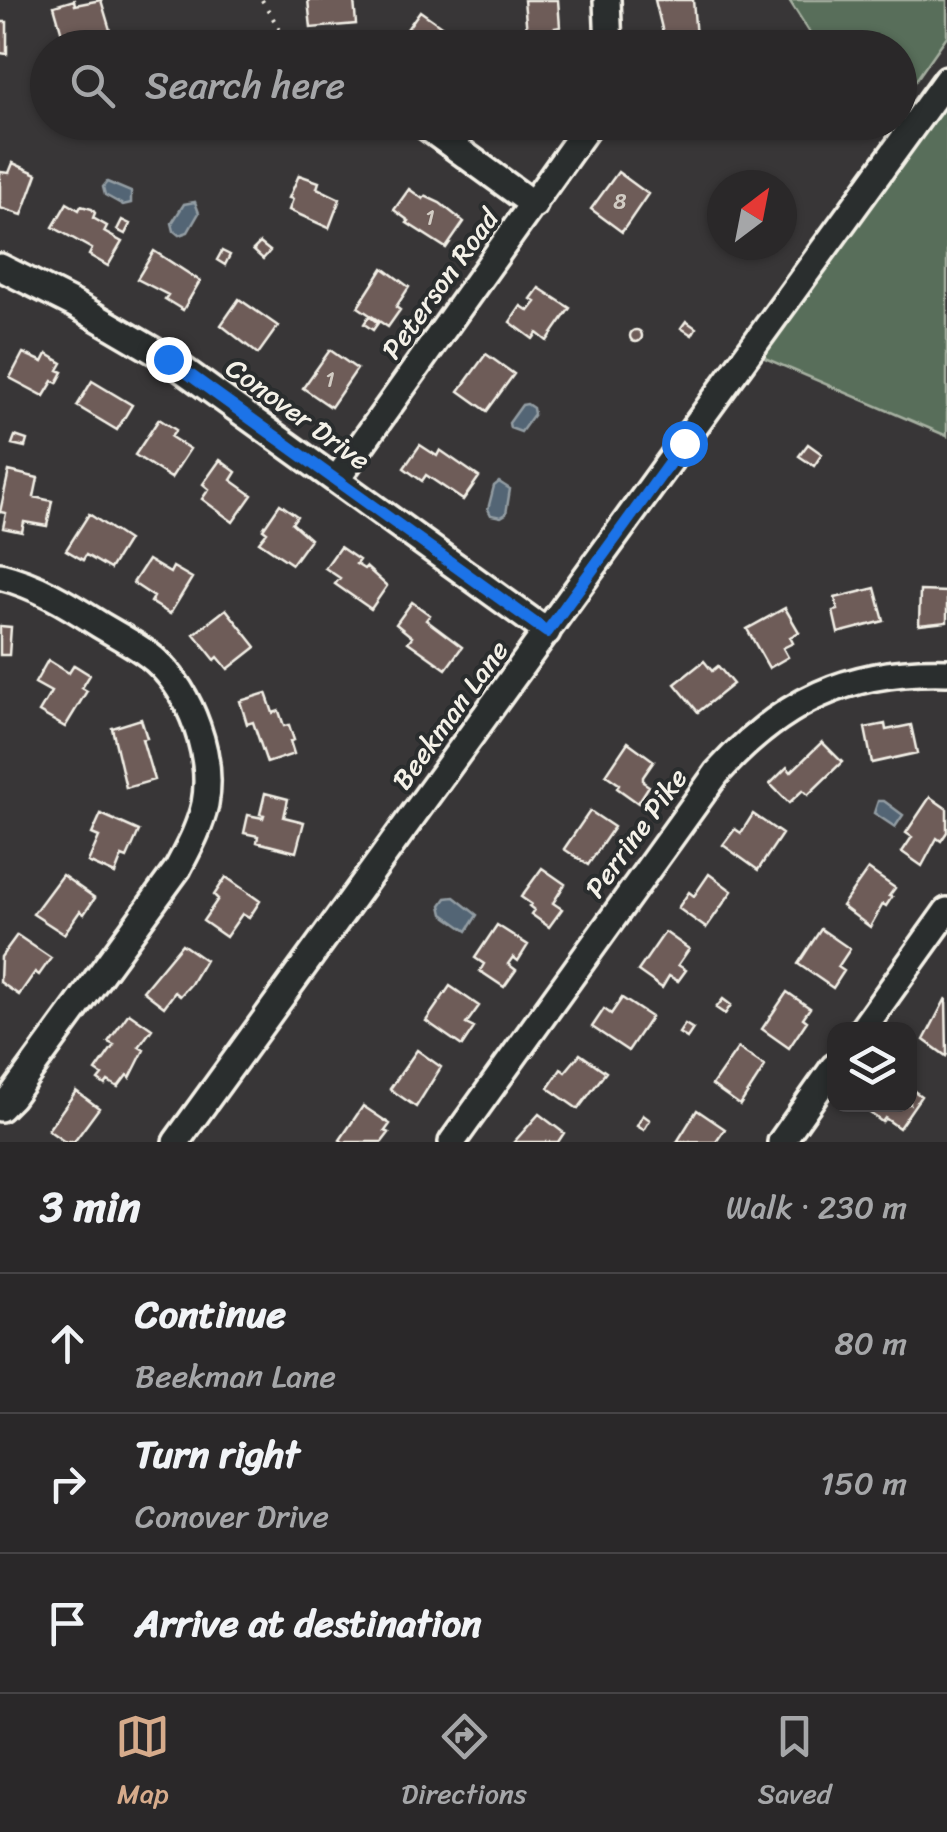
<!DOCTYPE html>
<html lang="en">
<head>
<meta charset="utf-8">
<style>
  body { margin:0; font-family:Sriracha,sans-serif; background:#323031; color:#f1f3f6 }
  .controls { position:absolute; right:30px; bottom:30px; display:grid; overflow:hidden; border-radius:20px; box-shadow:0 2px 8px #0004 }
  .controls button { width:90px; height:90px; display:grid; place-items:center; padding:0; border:0; border-bottom:2px solid #464446; background:#2a2829; color:#f1f3f6; font:50px sans-serif }
  .compass { position:absolute; left:707px; top:170px; width:90px; height:90px; border-radius:50%; background:#2a2829; box-shadow:0 2px 8px #0004; rotate:32deg }
  .stop { position:absolute; width:30px; height:30px; margin:-22px; border:8px solid #1a73e8; border-radius:50%; background:#fff }
  .stop.end { background:#1a73e8; border-color:#fff; box-shadow:0 2px 10px #0008 }
  .list { margin:0; padding:0; list-style:none }
  h2 { display:flex; justify-content:space-between; align-items:center; height:130px; margin:0; padding:0 40px; font-size:42px }
  h2 small { font-size:32px; font-weight:400; color:#a5a6a8 }
  .list li { display:grid; grid-template-columns:65px 1fr auto; gap:30px; align-items:center; box-sizing:border-box; height:140px; padding:0 40px; border-top:2px solid #464446 }
  .list b { display:block; font-size:38px; white-space:nowrap }
  .list p { margin:0; font-size:32px; white-space:nowrap; color:#a5a6a8 }
  .list em { font-size:32px; font-style:normal; color:#a5a6a8 }
  .icon { flex:none; width:55px; height:55px; fill:none; stroke:currentColor; stroke-width:2; stroke-linecap:round; stroke-linejoin:round }
  .map { position:relative; flex:none; width:947px; height:1142px; overflow:hidden }
  .search { position:absolute; background:#2a2829; box-shadow:0 2px 8px #0004; left:30px; right:30px; top:30px; height:110px; display:flex; align-items:center; gap:25px; box-sizing:border-box; padding:0 35px; border-radius:55px; color:#a5a6a8; font-size:38px }
  .sheet { height:550px; background:#2a2829 }
  nav { display:flex; justify-content:space-around; align-items:center; box-sizing:border-box; height:140px; border-top:2px solid #464446; background:#2a2829; font-size:28px; color:#a5a6a8 }
  nav a { display:grid; justify-items:center; gap:5px }
  nav .on { color:#d6ab8b }
  .map>svg:first-child { display:block }
  .green { fill:#586e5a; stroke:#a6b0a1; stroke-width:2.5 }
  .water { fill:#536575; stroke:#939da3; stroke-width:2.5 }
  .building { fill:#6e5b59; stroke:#f4f1e8; stroke-width:2.5 }
  .lines { fill:none; stroke-linecap:round; stroke-linejoin:round }
  .minor-casing { stroke:#f4f1e8; stroke-width:32 }
  .path { stroke:#f4f1e8; stroke-width:4; stroke-dasharray:2.5 8; stroke-linecap:butt }
  .minor { stroke:#2a2d2e; stroke-width:25 }
  .route { stroke:#1a73e8; stroke-width:12 }
  .labels { text-anchor:middle; dominant-baseline:central; stroke-width:8; stroke-linejoin:round; paint-order:stroke }
  .number-label { font-size:22px; fill:#d2ccc4 }
  .street-label { font-size:28px; fill:#f4f1e8; stroke:#2a2d2e }
</style>
</head>
<body>
<div class="map">
<svg width="947" height="1142" viewBox="0 0 947 1142">
  <rect width="100%" height="100%" fill="#383637"/>
  <filter id="ink" filterUnits="userSpaceOnUse"><feTurbulence type="fractalNoise" baseFrequency=".01" numOctaves="2"/><feDisplacementMap in="SourceGraphic" scale="20" xChannelSelector="R" yChannelSelector="G"/><feConvolveMatrix kernelMatrix="1 2 1 2 8 2 1 2 1" color-interpolation-filters="sRGB"/></filter>
  <g filter="url(#ink)">
    <path class="green" d="M789,0H947V36L900,103V48L819,47Z
      M947,103V436L760,356Z"/>
    <path class="water" d="M107,182L131,192V203L123,205L105,195L103,187Z
      M195,202L199,213L188,232L179,235L174,231L172,223L184,204Z
      M527,404L533,408L534,414L521,432L510,428L509,423L522,405Z
      M499,482L510,489L506,514L501,517L491,515L488,509L494,486Z
      M878,801H884L903,815L895,827L874,813Z
      M454,897L477,915L467,931L443,914L441,905L446,898Z"/>
    <path class="building" d="M74,0L75,5L101,0L110,30L64,41L54,6Z
      M308,0H354L356,24L311,28Z
      M524,0H558L560,27L554,28L555,41L528,44Z
      M655,0H693L696,38L665,41Z
      M420,11L454,35L445,48H412L400,39Z
      M0,22H7V54L0,53Z
      M222,122H253V128L222,129Z
      M503,122H529L524,133Z
      M645,122H682L678,138L643,129Z
      M13,163L37,174L22,215L0,208V172L9,173Z
      M618,172L648,194L622,232L591,209Z
      M299,175L319,182L317,188L340,199L329,228L289,210L293,199L289,198Z
      M409,189L423,199L425,196L440,203L464,222L446,248L407,223L409,221L394,210Z
      M67,203L79,210L81,206L92,209L95,213L93,218L107,226L104,232L122,242L108,266L89,255L92,249L53,227Z
      M122,220L130,224L125,234L117,230Z
      M260,243L270,251L263,259L253,250Z
      M154,251L200,281L183,310L165,299L168,295L137,279Z
      M222,251L230,255L225,265L217,260Z
      M383,268L409,287L396,307L400,310L388,327L358,307Z
      M539,288L570,308L547,341L537,333L533,339L510,322L521,306L529,311L536,302L531,299Z
      M239,299L278,326L258,354L221,325Z
      M369,316L378,323L373,330L364,324Z
      M686,321L696,328L692,335L681,328Z
      M630 336a6 6 0 1 1 12 0a6 6 0 1 1-12 0Z
      M330,350L357,369L331,407L303,388Z
      M23,353L43,362L47,354L62,363L58,370L63,372L57,383L53,381L44,396L10,378Z
      M486,354L514,374L487,411L459,391Z
      M92,381L132,405L117,430L77,406Z
      M159,419L176,430L171,437L190,449L171,478L135,455Z
      M15,436L27,440L25,447L12,444Z
      M808,444L822,454L814,466L799,456Z
      M420,445L437,456L440,450L479,477L463,500L426,475L422,481L404,468Z
      M220,460L236,472L231,480L252,495L233,522L202,499L209,489L203,484Z
      M9,471L38,478L34,497L52,501L47,526L24,522L22,532L3,528L6,513L0,512Z
      M280,504L297,516L292,523L310,539L292,564L259,542L267,532L263,529Z
      M89,514L128,540L110,569L86,555L83,560L66,550Z
      M340,547L359,560L356,564L364,569L366,567L387,586L371,609L335,584L340,578L325,568Z
      M148,560L170,573L173,567L192,578L170,614L151,602L154,597L133,583Z
      M875,588L884,621L838,633L833,611L838,610L835,598Z
      M920,591L947,592V622L919,625Z
      M412,602L430,615L426,620L462,647L446,669L408,642L412,637L396,624Z
      M785,608L799,632L790,637L793,643L783,648L788,657L769,668L747,629Z
      M226,609L256,647L228,669L218,657L215,660L194,634Z
      M0,626L11,627L9,655H0Z
      M48,660L69,673L74,665L90,675L82,688L87,691L65,727L39,712L51,692L35,683Z
      M704,661L712,671L718,666L733,684L698,712L675,684Z
      M266,693L273,713L279,711L284,726L289,725L294,740L290,741L294,754L267,763L253,722L247,724L240,701Z
      M141,719L147,738L142,739L154,780L126,788L112,728Z
      M885,724L886,730L911,725L917,753L872,763L865,728Z
      M628,742L654,761L643,777V782L649,786L638,803L617,788L619,784L606,775Z
      M822,742L842,762L808,795L803,790L789,803L770,784L787,767L791,772Z
      M265,793L288,799L284,817L304,822L296,852L257,842L258,836L244,833L248,815L263,818L264,815L260,814Z
      M930,797L947,809V832L941,841L937,838L922,866L902,852L912,837L906,833Z
      M590,811L614,827L588,865L564,849Z
      M101,814L139,831L127,858L122,856L115,874L88,862L99,837L92,834Z
      M753,814L782,834L758,870L723,845L735,829L741,833Z
      M542,868L565,884L553,903L562,909L549,927L531,914L534,910L529,906L531,904L521,897Z
      M868,869L895,888L889,896L892,897L886,906L883,904L870,927L842,906Z
      M709,874L732,891L706,928L678,908L689,892L694,896Z
      M62,875L95,898L84,914L80,911L64,934L33,914Z
      M226,877L260,901L249,918L242,914L226,937L203,921L218,899L214,895Z
      M497,925L528,945L518,961L513,957L508,964L516,970L504,987L480,971L484,964L475,958Z
      M821,929L850,949L838,967L844,971L833,988L798,964Z
      M665,932L689,949L678,965L686,970L678,981L669,976L662,988L638,971Z
      M17,935L51,958L39,975L35,972L19,995L0,982L1,957Z
      M182,944L205,960L191,984L180,996L175,992L164,1007L143,991Z
      M450,986L479,1006L466,1024L474,1028L462,1046L426,1021Z
      M787,992L810,1008L803,1018L807,1021L789,1048L762,1029Z
      M622,998L651,1017L628,1051L592,1027L604,1009L611,1014Z
      M946,998L947,1054L946,1056L924,1040Z
      M723,999L731,1005L725,1014L716,1008Z
      M129,1013L152,1029L139,1047L144,1050L130,1078L127,1075L118,1087L108,1081L105,1085L98,1080L102,1075L96,1071L114,1045L108,1042Z
      M685,1024L693,1029L687,1038L679,1033Z
      M738,1048L765,1066L740,1105L712,1085Z
      M417,1050L441,1067L416,1107L390,1089Z
      M580,1054L606,1072L578,1109L548,1088L561,1069L565,1072Z
      M910,1088L921,1096L899,1128L885,1118L882,1122L862,1107L864,1104H910Z
      M76,1091L99,1108L74,1142H65L48,1130Z
      M363,1106L390,1124L385,1131L389,1133L382,1142H343L340,1140Z
      M697,1110L725,1129L716,1142H677Z
      M539,1114L564,1133L558,1142H514Z
      M643,1115L650,1120L644,1130L637,1126Z"/>
    <g class="lines">
      <defs>
        <path id="minor" d="M607,0L609,48
          M420,122L534,205
          M0,267L74,304L168,359L547,632
          M337,479L591,122
          M0,576C36,585 66,603 97,623C116,635 140,646 156,661C191,693 214,756 205,804C200,827 189,847 178,868L11,1097L0,1108
          M862,1030L947,911
          M176,1142L947,79
          M452,1142L717,773C782,701 849,669 947,672
          M781,1142L834,1067"/>
      </defs>
      <use href="#minor" class="minor-casing"/>
      <path class="path" d="M262,0L291,48"/>
      <use href="#minor" class="minor"/>
    </g>
  </g>
  <g class="lines" filter="url(#ink)">
    <path class="route" d="M168,359L547,632L684,443"/>
  </g>
  <g class="labels">
    <g class="number-label">
      <text x="620" y="201">8</text>
      <text x="430" y="217">1</text>
      <text x="330" y="379">1</text>
    </g>
    <g class="street-label">
      <text transform="translate(440 284) rotate(-54)">Peterson Road</text>
      <text transform="translate(298 414) rotate(36)">Conover Drive</text>
      <text transform="translate(450 715) rotate(-54)">Beekman Lane</text>
      <text transform="translate(636 833) rotate(-54)">Perrine Pike</text>
    </g>
  </g>
</svg>
<div class="controls">
<button><svg class="icon" aria-label="layers" viewBox="0 0 24 24"><path d="M12 4l9 5-9 5-9-5zM3 14l9 5 9-5"/></svg></button>
</div>
<svg class="compass" viewBox="-18 -18 36 36"><path d="M0-13l5 13h-10z" fill="#e53935"/><path d="M0 13l5-13h-10z" fill="#a5a6a8"/></svg>
<div class="stop" style="left:684px;top:443px"></div>
<div class="stop end" style="left:168px;top:359px"></div>
<div class="search"><svg class="icon" aria-label="search" viewBox="0 0 24 24"><circle cx="10" cy="10" r="6"/><path d="M15 15l6 6"/></svg>Search here</div>
</div>
<section class="sheet">
<h2>3 min<small>Walk · 230 m</small></h2>
<ul class="list">
<li><svg class="icon" aria-label="ahead" viewBox="0 0 24 24"><path d="M12 20V5M6 11l6-6 6 6"/></svg><div><b>Continue</b><p>Beekman Lane</p></div><em>80 m</em></li>
<li><svg class="icon" aria-label="right" viewBox="0 0 24 24"><path d="M7 20v-9h11M14 6l5 5-5 5"/></svg><div><b>Turn right</b><p>Conover Drive</p></div><em>150 m</em></li>
<li><svg class="icon" aria-label="arrive" viewBox="0 0 24 24"><path d="M6 21V4h12l-3 4 3 4H6"/></svg><div><b>Arrive at destination</b></div></li>
</ul>
</section>
<nav>
<a class="on"><svg class="icon" aria-label="map" viewBox="0 0 24 24"><path d="M3 6l6-2 6 2 6-2v14l-6 2-6-2-6 2zM9 4v14M15 6v14"/></svg>Map</a>
<a><svg class="icon" aria-label="directions" viewBox="0 0 24 24"><path d="M12 3l9 9-9 9-9-9zM9 14v-3h6M13 9l2 2-2 2"/></svg>Directions</a>
<a><svg class="icon" aria-label="saved" viewBox="0 0 24 24"><path d="M7 4h10v16l-5-4-5 4z"/></svg>Saved</a>
</nav>
</body>
</html>
